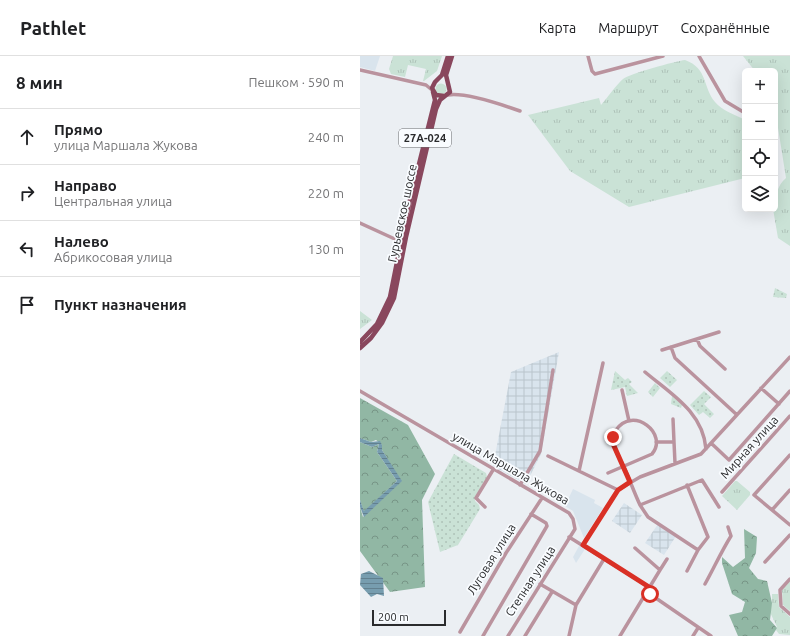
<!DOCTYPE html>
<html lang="ru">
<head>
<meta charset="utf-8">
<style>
  body { margin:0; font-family:Ubuntu,sans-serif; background:#f6f6f6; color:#202124 }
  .controls { position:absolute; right:12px; top:12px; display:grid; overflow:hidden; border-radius:6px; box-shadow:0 4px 16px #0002 }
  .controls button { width:36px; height:36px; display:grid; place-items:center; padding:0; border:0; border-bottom:1px solid #e0e0e0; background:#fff; color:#202124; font:20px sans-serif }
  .scale { position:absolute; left:12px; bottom:10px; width:74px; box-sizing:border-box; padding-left:4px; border:2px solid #2a2b2d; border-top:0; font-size:11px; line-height:14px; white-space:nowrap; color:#2a2b2d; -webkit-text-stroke:3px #f9fcff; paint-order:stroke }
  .stop { position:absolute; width:12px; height:12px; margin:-9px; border:3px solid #d93025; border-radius:50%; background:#fff }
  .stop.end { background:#d93025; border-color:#fff; box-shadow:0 1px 4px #0008 }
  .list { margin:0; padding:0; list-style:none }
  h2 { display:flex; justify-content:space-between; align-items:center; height:52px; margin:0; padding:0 16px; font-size:17px }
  h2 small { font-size:13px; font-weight:400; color:#757577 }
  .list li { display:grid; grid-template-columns:26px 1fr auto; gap:12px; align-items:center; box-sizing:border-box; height:56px; padding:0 16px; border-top:1px solid #e0e0e0 }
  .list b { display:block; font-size:15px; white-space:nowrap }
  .list p { margin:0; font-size:13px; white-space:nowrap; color:#757577 }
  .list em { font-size:13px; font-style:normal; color:#757577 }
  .icon { flex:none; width:22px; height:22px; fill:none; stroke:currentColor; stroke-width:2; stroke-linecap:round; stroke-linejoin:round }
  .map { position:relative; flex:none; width:430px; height:580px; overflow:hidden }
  header { display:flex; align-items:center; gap:24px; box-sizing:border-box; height:56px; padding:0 20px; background:#fff; border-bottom:1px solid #e0e0e0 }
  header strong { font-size:19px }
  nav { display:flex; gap:22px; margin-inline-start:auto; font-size:14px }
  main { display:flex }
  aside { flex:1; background:#fff }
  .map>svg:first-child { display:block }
  .built { fill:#d9e4ed }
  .industrial { fill:url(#industrial-grid) }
  .grass { fill:url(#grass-tufts) }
  .forest { fill:url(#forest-crowns) }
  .park { fill:url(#park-dots) }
  .water { fill:url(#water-rules) }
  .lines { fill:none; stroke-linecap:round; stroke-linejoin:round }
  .minor { stroke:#ba939e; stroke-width:3.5 }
  .major { stroke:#89475d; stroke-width:4.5 }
  .route { stroke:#d93025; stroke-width:5 }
  .labels { text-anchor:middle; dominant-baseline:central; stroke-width:3.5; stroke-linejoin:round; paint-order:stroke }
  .shield { fill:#f9fcff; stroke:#686a6c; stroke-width:1 }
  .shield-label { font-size:11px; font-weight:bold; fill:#2a2b2d }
  .street-label { font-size:12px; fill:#2a2b2d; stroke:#f9fcff }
</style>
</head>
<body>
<header>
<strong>Pathlet</strong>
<nav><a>Карта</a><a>Маршрут</a><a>Сохранённые</a></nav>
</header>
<main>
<aside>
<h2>8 мин<small>Пешком · 590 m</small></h2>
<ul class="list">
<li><svg class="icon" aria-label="ahead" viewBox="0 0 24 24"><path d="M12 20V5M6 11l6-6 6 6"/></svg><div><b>Прямо</b><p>улица Маршала Жукова</p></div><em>240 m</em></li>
<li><svg class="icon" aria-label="right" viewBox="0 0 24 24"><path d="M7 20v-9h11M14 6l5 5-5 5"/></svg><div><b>Направо</b><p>Центральная улица</p></div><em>220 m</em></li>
<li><svg class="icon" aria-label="left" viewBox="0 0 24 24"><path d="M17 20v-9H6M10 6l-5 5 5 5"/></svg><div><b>Налево</b><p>Абрикосовая улица</p></div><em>130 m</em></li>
<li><svg class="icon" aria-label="arrive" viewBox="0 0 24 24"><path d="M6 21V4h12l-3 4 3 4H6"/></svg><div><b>Пункт назначения</b></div></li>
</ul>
</aside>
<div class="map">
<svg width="430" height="580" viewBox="0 0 430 580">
  <defs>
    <pattern id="industrial-grid" width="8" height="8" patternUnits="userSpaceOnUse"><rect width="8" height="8" fill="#d9e4ed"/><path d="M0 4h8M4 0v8" fill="none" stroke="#bac4cc"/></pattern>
    <pattern id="grass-tufts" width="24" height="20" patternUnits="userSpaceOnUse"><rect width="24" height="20" fill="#cae2d6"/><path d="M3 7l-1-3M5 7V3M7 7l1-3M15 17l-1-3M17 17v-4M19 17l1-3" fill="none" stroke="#aec2b8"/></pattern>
    <pattern id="forest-crowns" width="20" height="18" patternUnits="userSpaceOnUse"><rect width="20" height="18" fill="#91b7a4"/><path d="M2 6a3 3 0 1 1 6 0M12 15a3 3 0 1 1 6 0" fill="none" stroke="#779586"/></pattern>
    <pattern id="park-dots" width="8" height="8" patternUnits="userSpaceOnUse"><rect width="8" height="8" fill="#cae2d6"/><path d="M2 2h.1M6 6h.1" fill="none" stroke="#aec2b8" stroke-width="1.8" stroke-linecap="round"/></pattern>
    <pattern id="water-rules" width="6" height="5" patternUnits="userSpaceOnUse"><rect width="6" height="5" fill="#779daf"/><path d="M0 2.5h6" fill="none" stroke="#62808f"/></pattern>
  </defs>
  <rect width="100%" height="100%" fill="#ebeff3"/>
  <path class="built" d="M0,0H20L15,15L0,11Z
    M213,433L235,444L234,447L243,452L224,482L213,455L205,450Z
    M219,490L225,493L216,507L213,501Z"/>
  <path class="industrial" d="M199,296L181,398L166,428L133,410L151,316Z
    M264,447L282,459L270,477L252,465Z
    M298,468L316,480L304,499L285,487Z"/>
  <path class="grass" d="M33,0H82L77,15L64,25H63L66,13L48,9L45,21L31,18L29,13Z
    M383,0H430V190L418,182L413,153H415C415,142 417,129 426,122L415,53V15H395Z
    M325,4C348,12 343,32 355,46C361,54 376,59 385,64V83H383L385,92V122L269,151L210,115L168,59L239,42L241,49C247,42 257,28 263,23C269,18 316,5 325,4Z
    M75.5 33a5.5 5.5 0 1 1 11 0a5.5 5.5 0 1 1-11 0Z
    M0,255L12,264L0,273Z
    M375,425H377L390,436V439L377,454L362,440Z
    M430,525V555L423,549L422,534Z
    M412,538H418L419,551L430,561V579L419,578L416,574L417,571L409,554L412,547Z"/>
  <path class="forest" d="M0,342L48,369L75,418L62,444L65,531L30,536L0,495V451L3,461L41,425L22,394V389L16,384L11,386L0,382Z
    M0,386L12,391L19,388L17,396L37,425L4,456L0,444Z
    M384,473L397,481L396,497L389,512L398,523L407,525L412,547L410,564L417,572L412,580H378L369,559L382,556L385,546L372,538L362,507V501L373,511L385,502Z"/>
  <path class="park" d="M415,232L427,238L426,242L413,241Z
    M255,315L265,324L268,322L272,326L269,328L278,337L267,340L265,331L251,334Z
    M307,315L317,324L310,331L300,322Z
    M295,327L300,332L293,341L288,336Z
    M344,335L351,341L344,348L354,358L350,362L343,356L339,359L330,349Z
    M312,340L322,349L321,352L311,348Z
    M94,398L126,417L127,421L115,441V445L119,449L120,453L98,489L80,496L68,446Z"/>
  <path class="water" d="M0,382L11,386L20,385L22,389V394L42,425L4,461L0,451V444L4,455L37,425L17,396L19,388L12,391L0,386Z
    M9,515L23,522L24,540L17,538L11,541L0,529L1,518Z"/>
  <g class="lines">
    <path class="minor" d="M228,0L232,15L235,18L303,0
      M339,0L365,45L385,57
      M0,14L66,29L72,34
      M88,39C105,36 143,49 160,55
      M0,167L37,184L40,189
      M337,283L340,290L365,313
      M311,291L315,302L376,358
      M302,294L359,276
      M285,316C311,338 343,356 346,393
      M401,332L419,348
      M262,334L269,365
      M0,335L209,457L213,463L215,473L148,580
      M313,363L314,386
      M296,386H314L315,407
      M351,387L369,404L430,335
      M430,399L394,439L430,469
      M188,400L258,434
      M219,415L243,307
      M248,417L292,398C309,378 273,349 256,374C253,379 253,384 254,389C255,396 260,403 263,409C269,422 274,436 280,449L342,424L359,451
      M160,429L180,395L193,314
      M327,429L348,481L338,494
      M362,436L430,360
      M280,449L288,461L338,494L327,515
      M125,451L116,442L133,414
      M412,454L430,434
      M209,481L289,531
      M223,489L258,434L280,421L341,398L430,301
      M405,506L430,479
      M300,514L307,503
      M430,523L420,534L421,550L430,558
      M180,528L216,549
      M345,528C354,512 361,496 371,480L368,471
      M287,536L351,580
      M100,576L146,497L182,442
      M123,580L187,470L186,467L171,458
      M165,580L192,536
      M209,580L216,549L244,503
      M260,580L300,514L275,492
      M333,580L338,572"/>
    <path class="major" d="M84,40L76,39L72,32L75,26L82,19L88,0
      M0,286L17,268L30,241L47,156L75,44L73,36
      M0,292L11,282L22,267L34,242L46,181L76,53L80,44L90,36L86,19L92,0"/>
  </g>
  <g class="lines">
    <path class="route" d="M253,381L254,390L270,426L258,434L223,489L289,531L287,536L290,538"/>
  </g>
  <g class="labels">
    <rect class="shield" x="39" y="73" width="52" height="18" rx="3"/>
    <g class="shield-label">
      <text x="65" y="82">27А-024</text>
    </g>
    <g class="street-label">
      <text transform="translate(42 157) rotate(-78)">Гурьевское шоссе</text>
      <text transform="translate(389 391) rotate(-48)">Мирная улица</text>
      <text transform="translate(151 412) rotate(30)">улица Маршала Жукова</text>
      <text transform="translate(131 503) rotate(-58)">Луговая улица</text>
      <text transform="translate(170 525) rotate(-57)">Степная улица</text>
    </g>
  </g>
</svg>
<div class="controls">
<button>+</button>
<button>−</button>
<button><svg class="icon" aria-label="locate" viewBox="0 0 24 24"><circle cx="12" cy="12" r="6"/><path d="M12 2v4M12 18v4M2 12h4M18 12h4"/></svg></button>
<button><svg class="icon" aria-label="layers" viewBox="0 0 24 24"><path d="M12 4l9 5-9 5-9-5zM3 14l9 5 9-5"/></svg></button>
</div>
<div class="scale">200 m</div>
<div class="stop" style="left:290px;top:538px"></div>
<div class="stop end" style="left:253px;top:381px"></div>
</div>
</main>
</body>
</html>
